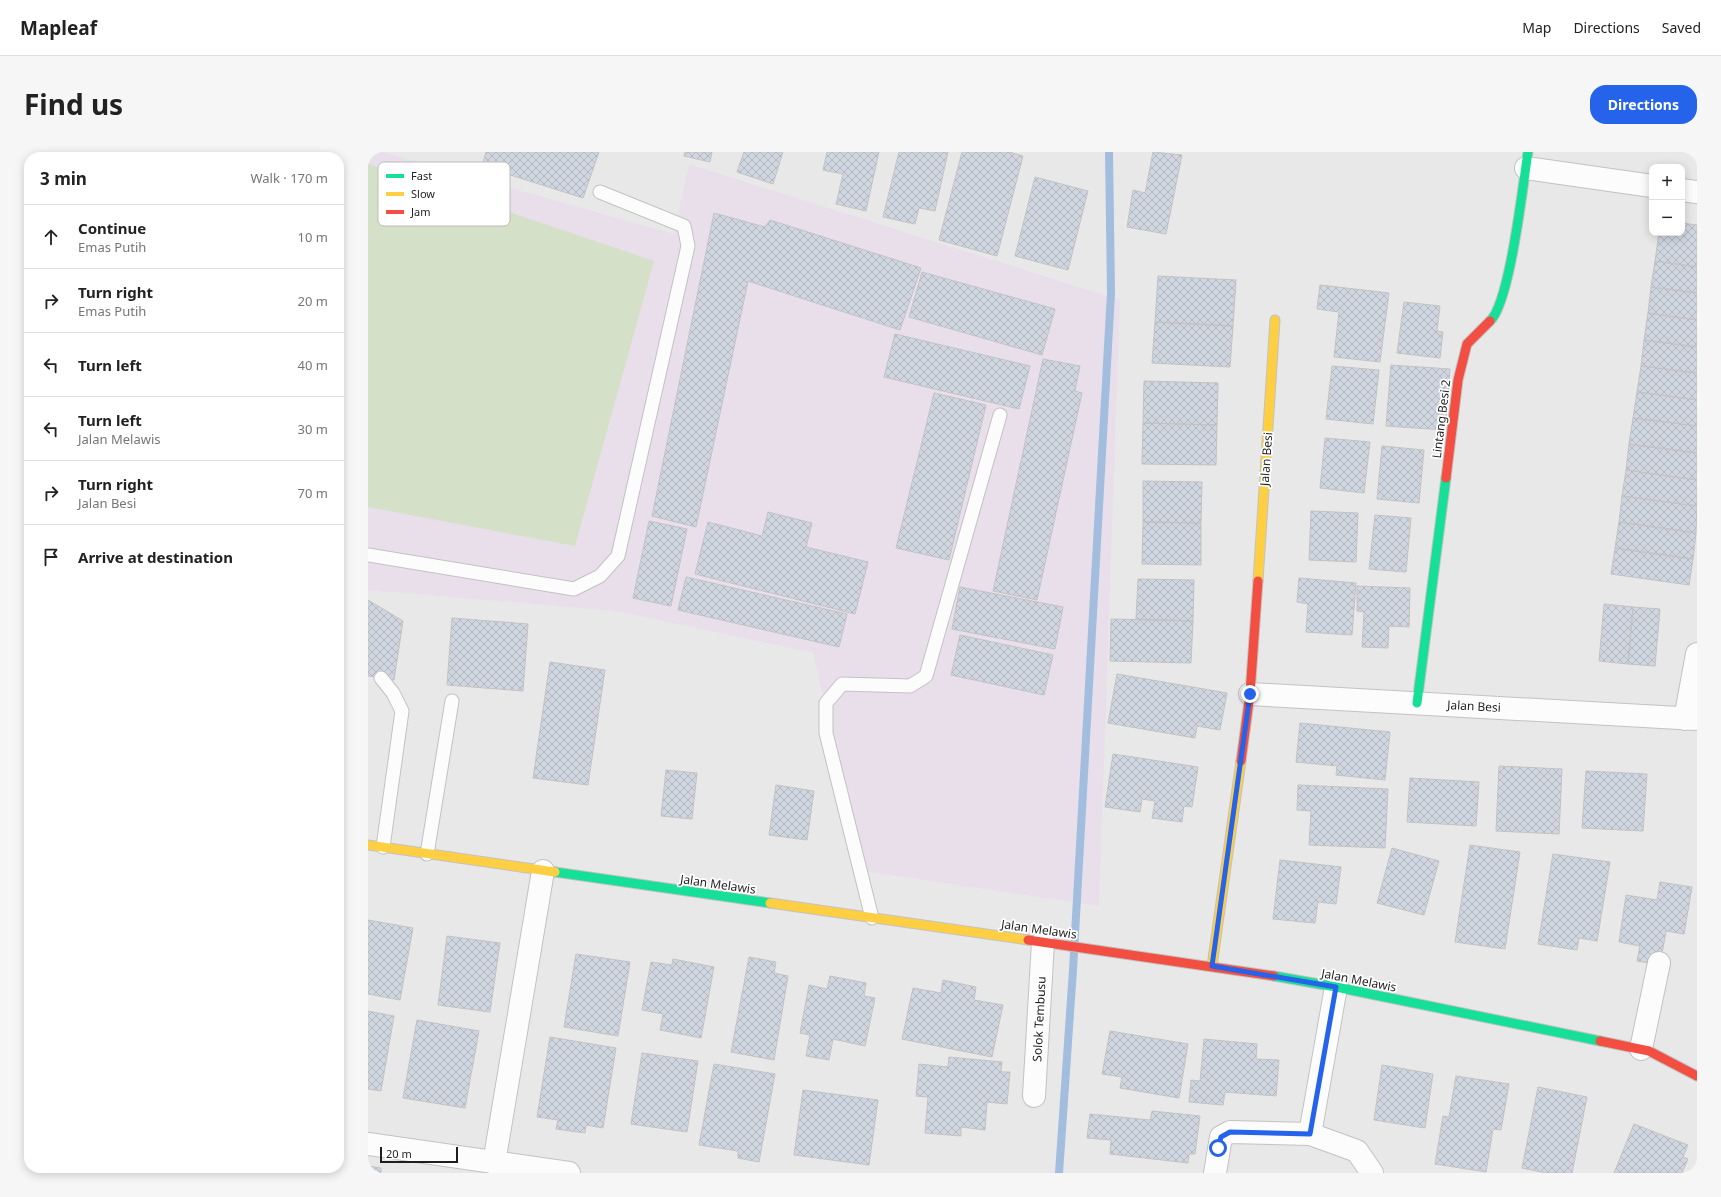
<!DOCTYPE html>
<html lang="en">
<head>
<meta charset="utf-8">
<style>
  body { margin:0; font-family:"Noto Sans",sans-serif; background:#f6f6f6; color:#222 }
  .controls { position:absolute; right:12px; top:12px; display:grid; overflow:hidden; border-radius:8px; box-shadow:0 2px 10px #0003 }
  .controls button { width:36px; height:36px; display:grid; place-items:center; padding:0; border:0; border-bottom:1px solid #e0e0e0; background:#fff; color:#222; font:20px sans-serif }
  .scale { position:absolute; left:12px; bottom:10px; width:78px; box-sizing:border-box; padding-left:4px; border:2px solid #1d1e1e; border-top:0; font-size:11px; line-height:14px; white-space:nowrap; color:#1d1e1e; -webkit-text-stroke:3px #fff; paint-order:stroke }
  .stop { position:absolute; width:12px; height:12px; margin:-9px; border:3px solid #2563eb; border-radius:50%; background:#fff }
  .stop.end { background:#2563eb; border-color:#fff; box-shadow:0 1px 4px #0008 }
  .list { margin:0; padding:0; list-style:none }
  h2 { display:flex; justify-content:space-between; align-items:center; height:52px; margin:0; padding:0 16px; font-size:17px }
  h2 small { font-size:13px; font-weight:400; color:#767676 }
  .list li { display:grid; grid-template-columns:26px 1fr auto; gap:12px; align-items:center; box-sizing:border-box; height:64px; padding:0 16px; border-top:1px solid #e0e0e0 }
  .list b { display:block; font-size:15px; white-space:nowrap }
  .list p { margin:0; font-size:13px; white-space:nowrap; color:#767676 }
  .list em { font-size:13px; font-style:normal; color:#767676 }
  .icon { flex:none; width:22px; height:22px; fill:none; stroke:currentColor; stroke-width:2; stroke-linecap:round; stroke-linejoin:round }
  .map { position:relative; flex:none; width:1329px; height:1021px; overflow:hidden; border-radius:16px }
  header { display:flex; align-items:center; gap:24px; box-sizing:border-box; height:56px; padding:0 20px; background:#fff; border-bottom:1px solid #e0e0e0 }
  header strong { font-size:19px }
  nav { display:flex; gap:22px; margin-inline-start:auto; font-size:14px }
  .intro { display:flex; align-items:center; justify-content:space-between; box-sizing:border-box; height:96px; padding:0 24px }
  h1 { margin:0; font-size:28px }
  .button { padding:10px 18px; border-radius:16px; background:#2563eb; color:#fff; font-size:14px; font-weight:700 }
  main { display:flex; gap:24px; padding:0 24px }
  aside { flex:1; background:#fff; border-radius:16px; box-shadow:0 2px 10px #0003 }
  .map>svg:first-child { display:block }
  .education { fill:#e8dfea }
  .green { fill:#d4e0c7 }
  .lines { fill:none; stroke-linecap:round; stroke-linejoin:round }
  .stream { stroke:#a3bdde; stroke-width:8 }
  .building { fill:url(#building-cross-hatch); stroke:#c2c2c2 }
  .lane-casing { stroke:#c2c2c2; stroke-width:15 }
  .street-casing { stroke:#c2c2c2; stroke-width:24 }
  .fast-casing { stroke:#c2c2c2; stroke-width:11 }
  .slow-casing { stroke:#c2c2c2; stroke-width:11 }
  .jam-casing { stroke:#c2c2c2; stroke-width:11 }
  .lane { stroke:#fcfcfc; stroke-width:13 }
  .street { stroke:#fcfcfc; stroke-width:22 }
  .fast { stroke:#16e098; stroke-width:9 }
  .slow { stroke:#ffcf43; stroke-width:9 }
  .jam { stroke:#f24e42; stroke-width:9 }
  .route { stroke:#2563eb; stroke-width:5 }
  .labels { text-anchor:middle; dominant-baseline:central; stroke-width:3.5; stroke-linejoin:round; paint-order:stroke }
  .street-label { font-size:12px; fill:#1d1e1e; stroke:#fff }
  .key { fill:#fff; stroke:#bbbcbc; stroke-width:1 }
  .key-label { font-size:11px; fill:#1d1e1e }
</style>
</head>
<body>
<header>
<strong>Mapleaf</strong>
<nav><a>Map</a><a>Directions</a><a>Saved</a></nav>
</header>
<div class="intro"><h1>Find us</h1><a class="button">Directions</a></div>
<main>
<aside>
<h2>3 min<small>Walk · 170 m</small></h2>
<ul class="list">
<li><svg class="icon" aria-label="ahead" viewBox="0 0 24 24"><path d="M12 20V5M6 11l6-6 6 6"/></svg><div><b>Continue</b><p>Emas Putih</p></div><em>10 m</em></li>
<li><svg class="icon" aria-label="right" viewBox="0 0 24 24"><path d="M7 20v-9h11M14 6l5 5-5 5"/></svg><div><b>Turn right</b><p>Emas Putih</p></div><em>20 m</em></li>
<li><svg class="icon" aria-label="left" viewBox="0 0 24 24"><path d="M17 20v-9H6M10 6l-5 5 5 5"/></svg><div><b>Turn left</b></div><em>40 m</em></li>
<li><svg class="icon" aria-label="left" viewBox="0 0 24 24"><path d="M17 20v-9H6M10 6l-5 5 5 5"/></svg><div><b>Turn left</b><p>Jalan Melawis</p></div><em>30 m</em></li>
<li><svg class="icon" aria-label="right" viewBox="0 0 24 24"><path d="M7 20v-9h11M14 6l5 5-5 5"/></svg><div><b>Turn right</b><p>Jalan Besi</p></div><em>70 m</em></li>
<li><svg class="icon" aria-label="arrive" viewBox="0 0 24 24"><path d="M6 21V4h12l-3 4 3 4H6"/></svg><div><b>Arrive at destination</b></div></li>
</ul>
</aside>
<div class="map">
<svg width="1329" height="1021" viewBox="0 0 1329 1021">
  <defs>
    <pattern id="building-cross-hatch" width="8" height="8" patternUnits="userSpaceOnUse"><rect width="8" height="8" fill="#d0d6e0"/><path d="M0 0l8 8M0 8l8-8" fill="none" stroke="#b2b7c0"/></pattern>
  </defs>
  <rect width="100%" height="100%" fill="#e8e8e8"/>
  <path class="education" d="M0,0H15L306,82L321,12L752,148L731,754L495,719L445,501L249,459L0,438Z"/>
  <path class="green" d="M0,12L286,109L207,394L0,355Z"/>
  <g class="lines">
    <path class="stream" d="M691,1021L705,818L743,141L741,0"/>
  </g>
  <path class="building" d="M118,0H231L215,46L114,14Z
    M317,0H344L342,10L316,4Z
    M376,0H415L405,32L369,20Z
    M459,0H511L498,59L468,52L475,22L455,18Z
    M531,0H580L567,59L551,56L547,72L515,65Z
    M594,0H641L655,4L629,104L571,88Z
    M785,0L814,3L798,82L759,75L765,38L777,41Z
    M667,25L720,39L700,118L647,104Z
    M346,61L397,75L402,68L553,116L532,178L380,129L328,375L284,364Z
    M1314,71L1329,73V115L1287,109L1291,81H1314Z
    M1287,109L1329,115V141L1283,135Z
    M554,120L687,157L674,203L541,165Z
    M790,124L868,128L865,174L787,170Z
    M952,133L1021,141L1012,210L966,205L971,160L949,157Z
    M1283,135L1329,141V168L1280,161Z
    M1036,150L1072,154L1069,179L1075,180L1072,206L1029,201Z
    M1280,161L1329,168V195L1276,188Z
    M787,170L865,174L862,215L784,211Z
    M527,182L662,214L651,257L516,225Z
    M1276,188L1329,195V221L1273,214Z
    M675,207L712,214L707,239L714,241L669,448L625,439Z
    M1023,213L1082,217L1077,278L1018,274Z
    M964,214L1011,218L1005,272L958,267Z
    M1273,214L1329,221V248L1269,240Z
    M776,229L850,231L849,273L775,271Z
    M1269,240L1329,248V274L1265,266Z
    M566,241L618,253L581,408L528,396Z
    M1265,266L1329,274V301L1261,292Z
    M775,271L849,273L848,313L774,312Z
    M957,286L1002,290L996,341L952,336Z
    M1261,292L1329,301V328L1258,318Z
    M1014,294L1056,298L1051,351L1009,347Z
    M1258,318L1329,328V354L1254,344Z
    M775,329L834,330L833,371L775,370Z
    M1254,344L1329,354L1328,381L1251,370Z
    M943,359L990,361L988,410L941,408Z
    M400,360L444,371L438,395L500,410L487,462L327,422L340,370L394,384Z
    M1007,363L1043,366L1038,420L1001,417Z
    M281,369L319,377L303,454L265,446Z
    M775,370L833,371V413L774,412Z
    M1251,370L1328,381L1325,407L1247,396Z
    M1247,396L1325,407L1321,433L1243,422Z
    M318,425L479,462L471,495L310,458Z
    M931,426L988,431L984,483L938,480L940,452L929,450Z
    M770,427L826,428L825,469L768,467Z
    M989,434L1042,436L1041,475L1021,474L1020,496L994,495L996,460L989,459Z
    M592,435L695,455L687,497L584,477Z
    M0,448L35,469L26,528L0,524Z
    M1236,452L1265,455L1260,512L1231,509Z
    M1265,455L1292,457L1287,514L1260,512Z
    M84,466L160,472L155,539L79,533Z
    M743,467L825,469L823,511L742,509Z
    M592,483L685,503L676,543L583,523Z
    M182,510L237,518L220,633L165,626Z
    M749,522L859,541L852,578L829,574L827,586L740,571Z
    M932,571L1022,580L1017,628L968,623L969,614L928,610Z
    M745,602L830,615L824,655L816,654L814,670L784,666L787,649L774,647L772,660L737,655Z
    M1131,614L1194,617L1191,682L1128,679Z
    M298,618L329,621L324,667L293,664Z
    M1218,619L1279,622L1275,679L1214,676Z
    M1042,626L1111,630L1108,674L1039,670Z
    M408,633L446,639L439,688L401,683Z
    M930,633L1020,637L1017,696L941,693L943,659L929,658Z
    M1102,693L1152,700L1137,797L1087,790Z
    M1024,696L1071,709L1056,763L1009,751Z
    M1185,702L1242,710L1229,789L1211,786L1209,798L1170,792Z
    M912,708L973,715L968,752L950,750L947,771L905,767Z
    M1292,730L1324,735L1316,782L1298,779L1292,813L1269,809L1272,794L1251,790L1258,743L1289,748Z
    M0,768L45,776L32,848L0,842Z
    M79,784L132,791L122,860L70,853Z
    M208,802L262,810L250,884L196,875Z
    M381,805L408,810L406,821L420,824L406,908L363,900Z
    M305,807L346,815L333,886L292,878L295,862L274,858L283,810L304,813Z
    M462,824L498,831L496,844L507,846L497,894L465,887L461,908L438,904L442,883L432,881L441,833L459,837Z
    M575,828L608,835L606,848L635,853L624,905L534,887L545,836L573,841Z
    M0,859L26,864L13,939L0,937Z
    M49,868L111,879L97,956L35,946Z
    M742,879L820,892L811,946L752,936L754,925L734,922Z
    M182,885L248,896L235,976L218,973L217,981L188,977L190,968L169,965Z
    M836,887L889,892L888,907L911,908L908,944L857,940L855,953L821,950L823,928L832,929Z
    M274,901L330,909L319,980L263,972Z
    M581,905L634,910L633,920H642L639,952L619,950L617,978L593,975V984L557,981L560,945L548,944L551,912L580,915Z
    M346,912L407,922L391,1010L370,1006V999L331,993Z
    M1014,913L1065,922L1057,976L1006,968Z
    M1088,924L1141,932L1133,978L1125,977L1118,1020L1067,1012L1075,964L1081,965Z
    M1170,935L1219,945L1204,1021H1178L1154,1016Z
    M435,938L510,948L501,1013L426,1003Z
    M784,959L832,964L827,1002H821L820,1011L742,1002L743,988L719,986L722,962L782,968Z
    M1266,972L1320,993L1315,1005L1320,1007L1314,1021H1246Z
    M0,1014L13,1016V1021H0Z"/>
  <g class="lines">
    <defs>
      <path id="lane" d="M0,403L206,437L232,424L250,404L320,94L316,74L232,40
        M13,526L25,541L34,559L15,695
        M59,702L84,549
        M504,766L458,581V551L474,532L542,534L558,524L632,263"/>
      <path id="street" d="M1158,16L1284,34
        M1314,38L1329,40
        M882,542L1329,567
        M1317,567L1329,502
        M1273,897L1291,811
        M666,944L675,790
        M942,982L968,835
        M0,992L201,1021
        M126,1011L175,719
        M847,1021L853,985L862,980L942,982L989,999L1004,1021"/>
      <path id="fast" d="M1122,169C1142,151 1155,32 1160,0
        M1049,551L1078,326
        M187,720L402,751
        M906,824L968,835L1232,889"/>
      <path id="slow" d="M890,429L907,168
        M0,693L187,720
        M402,751L660,788
        M844,814L873,609"/>
      <path id="jam" d="M1078,326L1090,228L1099,192L1122,169
        M873,609L882,542L890,429
        M660,788L906,824
        M1232,889L1281,899L1329,924"/>
    </defs>
    <use href="#lane" class="lane-casing"/>
    <use href="#street" class="street-casing"/>
    <use href="#fast" class="fast-casing"/>
    <use href="#slow" class="slow-casing"/>
    <use href="#jam" class="jam-casing"/>
    <use href="#lane" class="lane"/>
    <use href="#street" class="street"/>
    <use href="#fast" class="fast"/>
    <use href="#slow" class="slow"/>
    <use href="#jam" class="jam"/>
  </g>
  <g class="lines">
    <path class="route" d="M850,996L853,985L862,980L942,982L968,835L844,814L882,542"/>
  </g>
  <g class="labels">
    <g class="street-label">
      <text transform="translate(1073 267) rotate(-83)">Lintang Besi 2</text>
      <text transform="translate(898 307) rotate(-86)">Jalan Besi</text>
      <text transform="translate(1106 554) rotate(3)">Jalan Besi</text>
      <text transform="translate(350 732) rotate(8)">Jalan Melawis</text>
      <text transform="translate(671 777) rotate(8)">Jalan Melawis</text>
      <text transform="translate(991 828) rotate(11)">Jalan Melawis</text>
      <text transform="translate(671 867) rotate(-87)">Solok Tembusu</text>
    </g>
  </g>
  <rect x="10" y="10" width="132" height="64" rx="6" class="key"/>
  <rect x="18" y="22" width="18" height="4" fill="#16e098"/>
  <rect x="18" y="40" width="18" height="4" fill="#ffcf43"/>
  <rect x="18" y="58" width="18" height="4" fill="#f24e42"/>
  <g class="key-label">
    <text x="43" y="28">Fast</text>
    <text x="43" y="46">Slow</text>
    <text x="43" y="64">Jam</text>
  </g>
</svg>
<div class="controls">
<button>+</button>
<button>−</button>
</div>
<div class="scale">20 m</div>
<div class="stop" style="left:850px;top:996px"></div>
<div class="stop end" style="left:882px;top:542px"></div>
</div>
</main>
</body>
</html>
